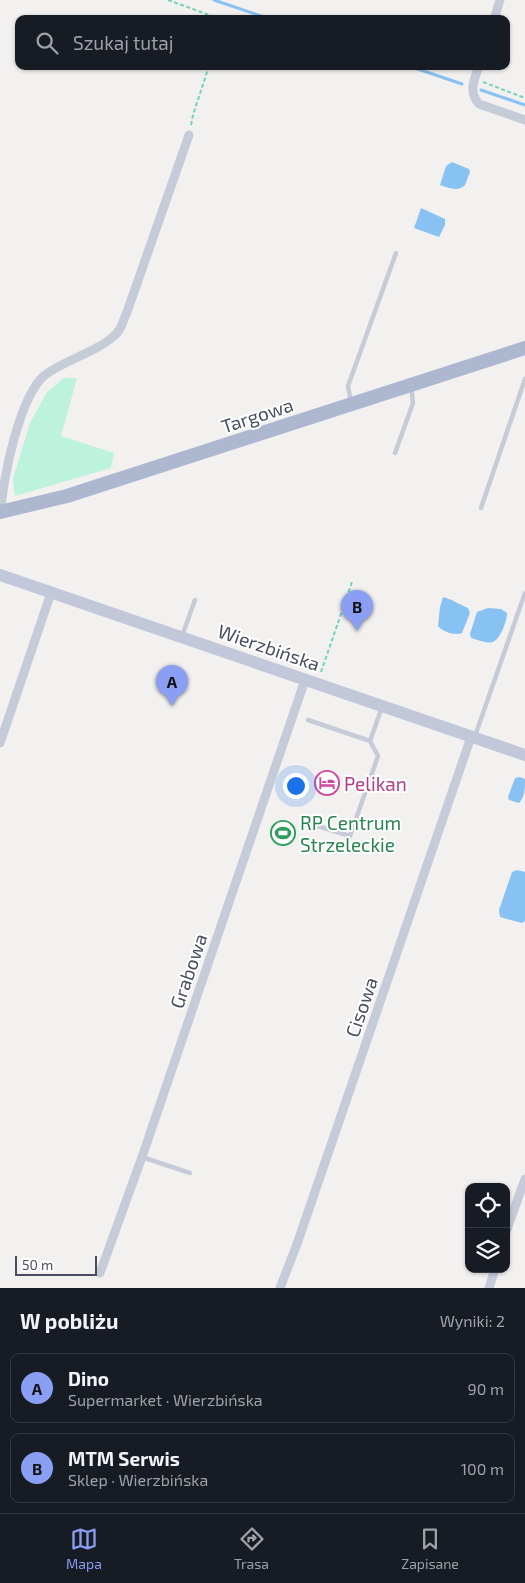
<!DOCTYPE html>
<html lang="pl">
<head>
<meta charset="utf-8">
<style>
  body { margin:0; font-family:"Exo 2",sans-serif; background:#242831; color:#f1f3f6 }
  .controls { position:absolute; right:15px; bottom:15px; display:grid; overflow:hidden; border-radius:10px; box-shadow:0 1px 4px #0004 }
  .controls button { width:45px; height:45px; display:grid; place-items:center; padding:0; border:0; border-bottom:1px solid #363941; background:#171b24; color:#f1f3f6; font:25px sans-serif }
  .scale { position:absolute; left:15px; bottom:12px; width:82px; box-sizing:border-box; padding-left:5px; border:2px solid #474e5f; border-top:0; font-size:14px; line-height:18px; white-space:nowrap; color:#474e5f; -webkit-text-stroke:4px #fff; paint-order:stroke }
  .you { position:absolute; left:295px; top:785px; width:18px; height:18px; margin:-12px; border:4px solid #fff; border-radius:50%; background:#1a73e8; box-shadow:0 0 0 8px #1a73e833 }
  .badge { display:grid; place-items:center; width:32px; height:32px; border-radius:50%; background:#8a9ff3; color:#111; font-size:16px; font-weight:700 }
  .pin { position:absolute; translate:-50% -41px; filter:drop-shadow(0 1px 2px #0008) }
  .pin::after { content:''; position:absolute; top:26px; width:18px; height:15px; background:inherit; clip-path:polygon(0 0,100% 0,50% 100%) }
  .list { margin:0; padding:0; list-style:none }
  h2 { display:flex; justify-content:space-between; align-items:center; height:65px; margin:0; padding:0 20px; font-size:21px }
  h2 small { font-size:16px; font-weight:400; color:#9ea1a6 }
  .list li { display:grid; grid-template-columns:32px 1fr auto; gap:15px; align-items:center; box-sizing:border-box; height:70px; margin:0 10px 10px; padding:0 10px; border:1px solid #363941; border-radius:10px }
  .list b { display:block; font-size:19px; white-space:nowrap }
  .list p { margin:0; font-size:16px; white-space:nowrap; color:#9ea1a6 }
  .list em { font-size:16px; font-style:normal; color:#9ea1a6 }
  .icon { flex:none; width:28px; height:28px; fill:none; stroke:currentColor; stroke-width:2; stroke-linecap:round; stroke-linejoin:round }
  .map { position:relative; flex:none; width:525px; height:1288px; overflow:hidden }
  .search { position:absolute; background:#171b24; box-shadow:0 1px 4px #0004; left:15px; right:15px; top:15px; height:55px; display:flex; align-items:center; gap:12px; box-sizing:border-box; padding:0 18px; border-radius:10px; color:#9ea1a6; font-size:19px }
  .sheet { height:225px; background:#171b24 }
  nav { display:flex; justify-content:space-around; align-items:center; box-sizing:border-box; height:70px; border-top:1px solid #363941; background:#171b24; font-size:14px; color:#9ea1a6 }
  nav a { display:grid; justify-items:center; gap:2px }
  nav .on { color:#8a9ff3 }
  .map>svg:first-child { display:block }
  .green { fill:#bcf2de }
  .water { fill:#87c2f2 }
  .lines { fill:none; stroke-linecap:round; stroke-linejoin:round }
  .stream { stroke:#87c2f2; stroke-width:3 }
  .path { stroke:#72d3ba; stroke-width:2; stroke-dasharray:4 2.5; stroke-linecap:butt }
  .lane { stroke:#c6cbd8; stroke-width:4.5 }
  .street { stroke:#c6cbd8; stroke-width:9 }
  .secondary { stroke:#c2c7da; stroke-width:12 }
  .primary { stroke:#aeb7d0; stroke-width:14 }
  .labels { text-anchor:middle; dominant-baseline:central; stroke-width:4; stroke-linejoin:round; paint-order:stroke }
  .street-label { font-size:19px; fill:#474e5f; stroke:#fff }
  .hotel-label { font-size:19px; fill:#b23c85; stroke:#fff; text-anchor:start }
  .leisure-label { font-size:19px; fill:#27864d; stroke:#fff; text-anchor:start }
</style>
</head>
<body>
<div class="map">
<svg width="525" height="1288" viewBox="0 0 525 1288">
  <rect width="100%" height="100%" fill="#f3f1f0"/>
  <path class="green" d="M64,378H77L61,436L114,453L111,468L15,496L13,479L30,423L47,392Z"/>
  <path class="water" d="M452,162L469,169L470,172C468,176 467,181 465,185C459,192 447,188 440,185L446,166Z
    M421,208L445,219V225L439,237L414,228Z
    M443,597C452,599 460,605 468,608L470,613L462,633C455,636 443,632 438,626L440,607Z
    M488,608L501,609L507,613C507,619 505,623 503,629C494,648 489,643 471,638L470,634L477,612Z
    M520,777L525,779C525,788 525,797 519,803L509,800L508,797L515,778Z
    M517,870L525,872V921L522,923L500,917L499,910L512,872Z"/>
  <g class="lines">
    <path class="stream" d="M214,0L270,19
      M409,66L462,84
      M481,90L525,105"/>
    <path class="path" d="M168,0L212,16L213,19
      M483,82L525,98
      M191,125L193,115L209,66
      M321,672L352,582"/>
    <path class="lane" d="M351,403L348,386L396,253
      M395,453L413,403L411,386
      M481,508L525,379
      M182,636L195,600
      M308,720L370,741
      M475,736L525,593
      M308,823L350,836L378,756L370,741L382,707
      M142,1157L190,1173"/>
    <path class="street" d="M494,19L500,0
      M479,66C474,80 468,92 479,104L525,120
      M1,512C2,480 20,395 45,375C66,359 99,352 117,333C122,328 124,318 127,312L189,135
      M0,743L51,593
      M506,1232L525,1179
      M100,1273L142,1157L305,680
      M280,1288L297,1244L471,737
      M489,1288L495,1269"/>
    <path class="secondary" d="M0,575L525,755"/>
    <path class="primary" d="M0,512L67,496L525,348"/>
  </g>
  <defs>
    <symbol id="hotel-ring" viewBox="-11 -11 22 22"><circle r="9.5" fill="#fff" stroke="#d1479c" stroke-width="1.5"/><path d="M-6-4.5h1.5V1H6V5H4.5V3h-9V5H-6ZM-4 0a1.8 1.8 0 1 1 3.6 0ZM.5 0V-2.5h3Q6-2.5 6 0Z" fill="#d1479c"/></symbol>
    <symbol id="stadium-ring" viewBox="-11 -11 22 22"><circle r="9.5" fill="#fff" stroke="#2e9e5b" stroke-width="1.5"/><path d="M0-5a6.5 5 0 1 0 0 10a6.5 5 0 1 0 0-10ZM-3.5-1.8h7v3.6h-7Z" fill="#2e9e5b"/></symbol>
  </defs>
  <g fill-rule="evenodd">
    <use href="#hotel-ring" x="313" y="769" width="28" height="28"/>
    <use href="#stadium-ring" x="269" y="819" width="28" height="28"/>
  </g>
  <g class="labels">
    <g class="street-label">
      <text transform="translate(257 415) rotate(-18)">Targowa</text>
      <text transform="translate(269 647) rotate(19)">Wierzbińska</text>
      <text transform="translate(188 971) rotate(-71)">Grabowa</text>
      <text transform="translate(361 1007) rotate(-71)">Cisowa</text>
    </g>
    <g class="hotel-label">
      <text x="344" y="783">Pelikan</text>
    </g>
    <g class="leisure-label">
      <text x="300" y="822">RP Centrum<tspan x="300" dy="22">Strzeleckie</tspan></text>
    </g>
  </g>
</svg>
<div class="controls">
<button><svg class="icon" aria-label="locate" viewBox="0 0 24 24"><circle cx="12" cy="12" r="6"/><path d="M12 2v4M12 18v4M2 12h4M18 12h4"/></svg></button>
<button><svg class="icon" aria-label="layers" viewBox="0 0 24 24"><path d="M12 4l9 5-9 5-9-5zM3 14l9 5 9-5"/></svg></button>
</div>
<div class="scale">50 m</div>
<div class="you"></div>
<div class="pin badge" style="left:172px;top:706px">A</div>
<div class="pin badge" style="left:357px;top:631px">B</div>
<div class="search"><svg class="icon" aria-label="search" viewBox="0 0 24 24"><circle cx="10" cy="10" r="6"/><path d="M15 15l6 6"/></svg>Szukaj tutaj</div>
</div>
<section class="sheet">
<h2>W pobliżu<small>Wyniki: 2</small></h2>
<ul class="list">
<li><span class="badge">A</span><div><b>Dino</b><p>Supermarket · Wierzbińska</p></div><em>90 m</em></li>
<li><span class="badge">B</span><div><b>MTM Serwis</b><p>Sklep · Wierzbińska</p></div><em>100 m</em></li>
</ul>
</section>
<nav>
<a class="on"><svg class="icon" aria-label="map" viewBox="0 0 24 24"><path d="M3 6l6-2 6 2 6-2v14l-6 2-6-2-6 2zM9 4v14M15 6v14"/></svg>Mapa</a>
<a><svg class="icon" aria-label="directions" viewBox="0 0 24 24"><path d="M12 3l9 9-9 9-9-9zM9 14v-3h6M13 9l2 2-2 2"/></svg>Trasa</a>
<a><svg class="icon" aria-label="saved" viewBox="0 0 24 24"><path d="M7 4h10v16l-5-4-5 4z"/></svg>Zapisane</a>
</nav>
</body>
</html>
